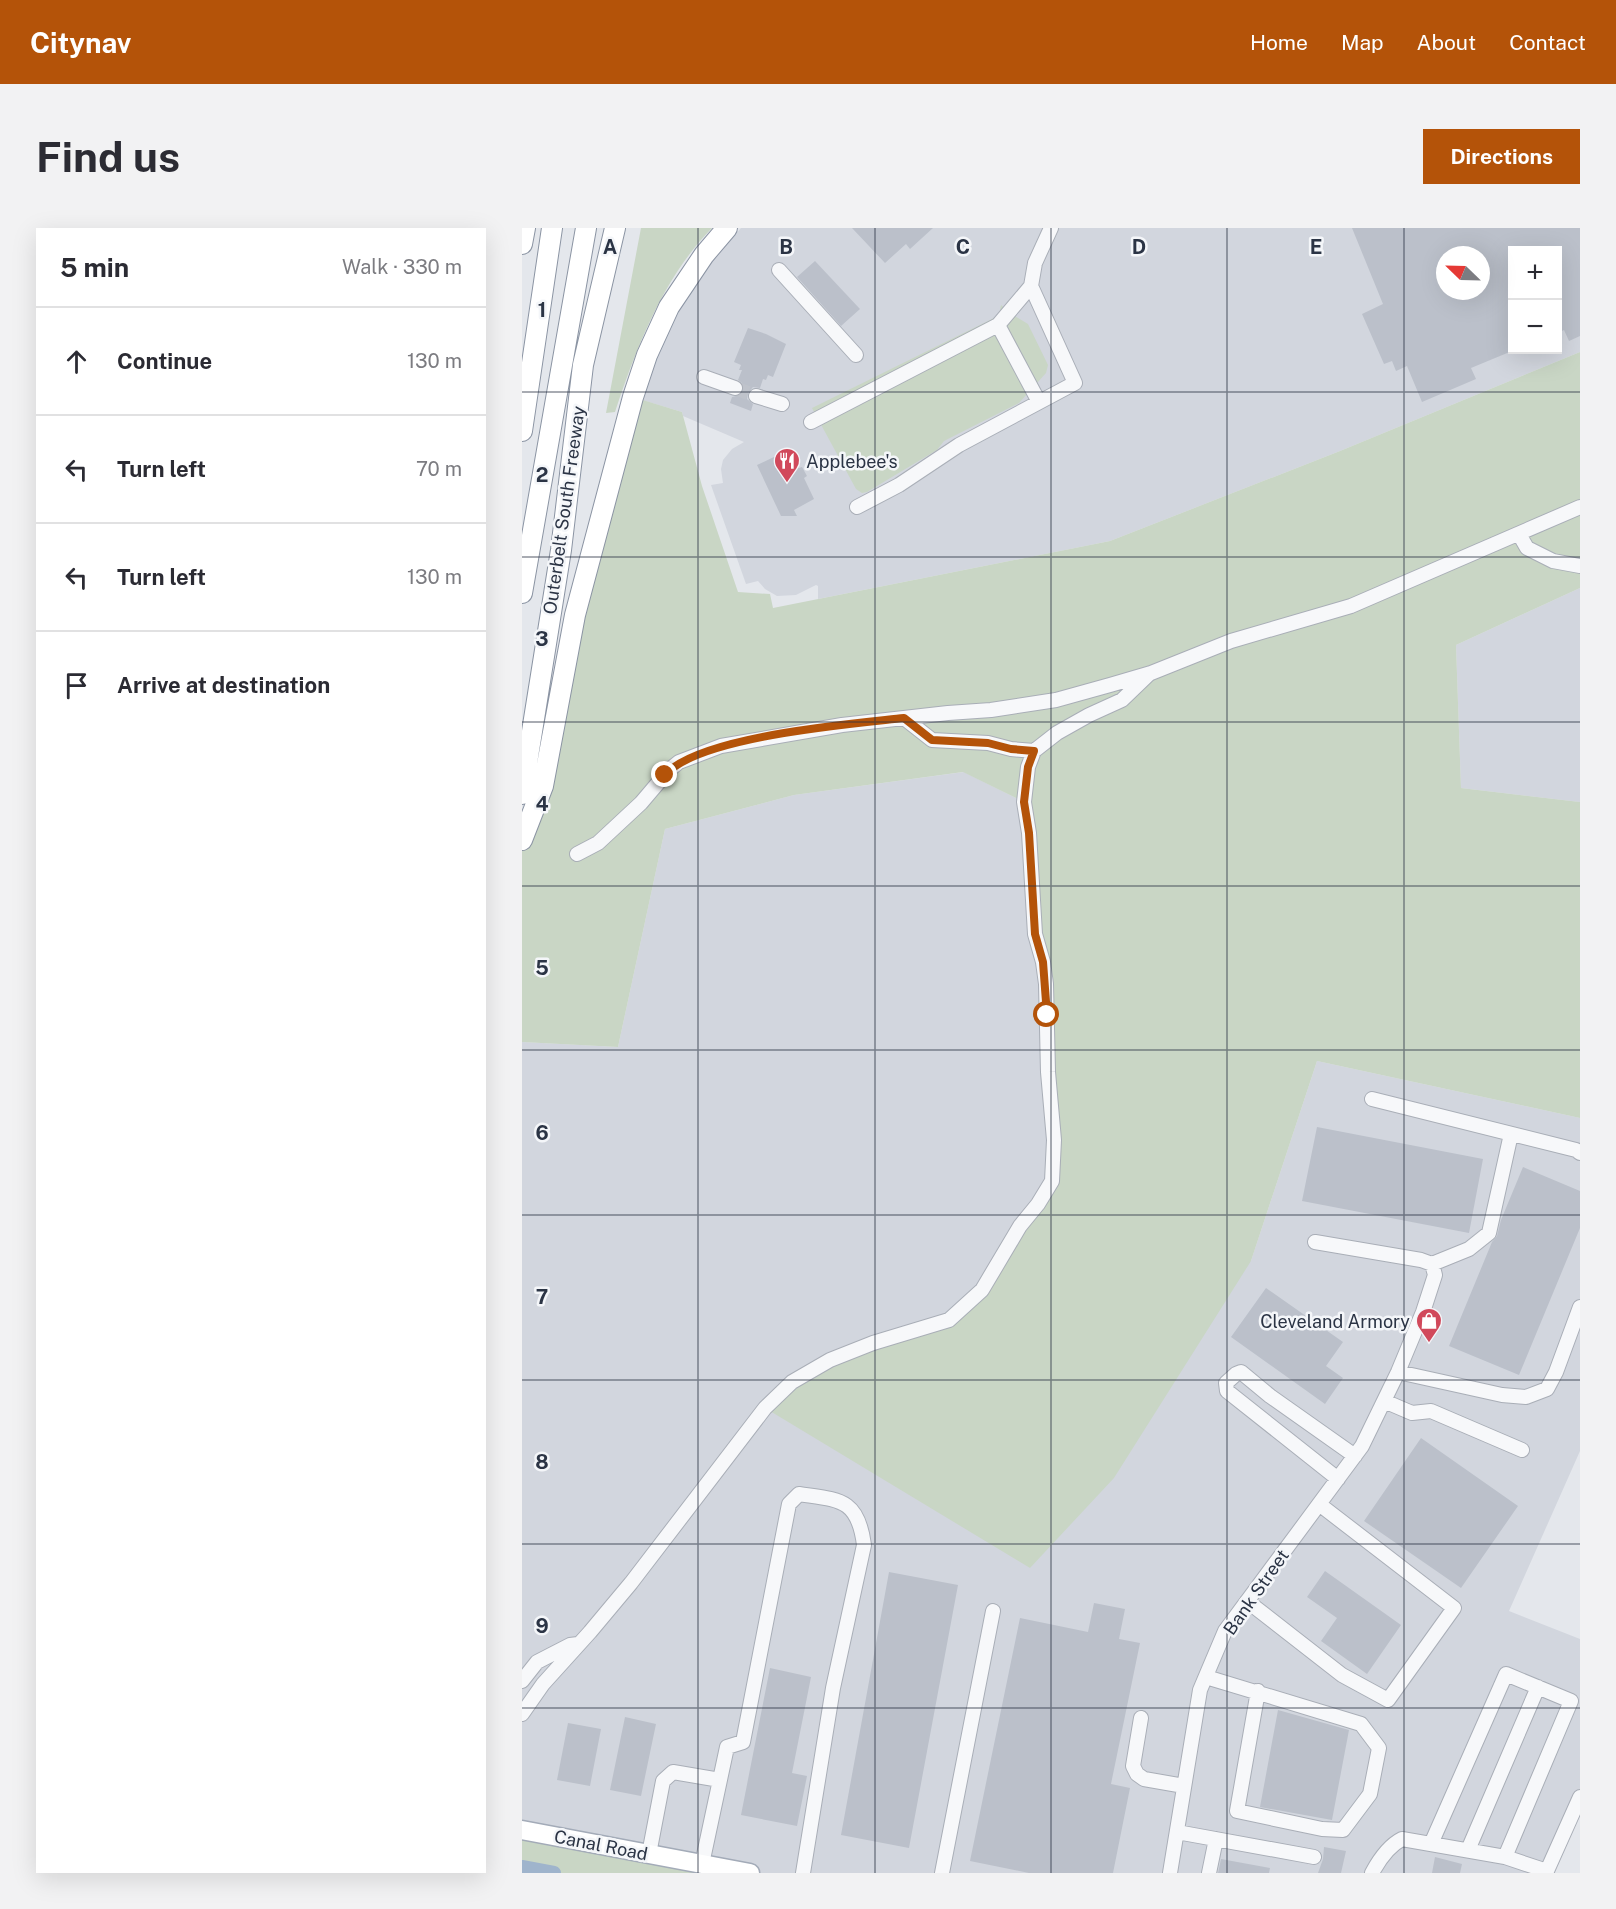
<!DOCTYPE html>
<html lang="en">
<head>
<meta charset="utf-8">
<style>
  body { margin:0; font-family:"Public Sans",sans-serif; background:#f2f2f3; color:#2b2b33 }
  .controls { position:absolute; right:18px; top:18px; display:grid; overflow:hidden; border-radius:0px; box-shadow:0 6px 24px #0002 }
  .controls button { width:54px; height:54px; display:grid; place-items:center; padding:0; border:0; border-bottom:2px solid #e1e1e2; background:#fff; color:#2b2b33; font:30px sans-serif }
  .compass { position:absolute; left:914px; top:18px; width:54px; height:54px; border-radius:50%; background:#fff; box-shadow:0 6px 24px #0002; rotate:293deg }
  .stop { position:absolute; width:18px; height:18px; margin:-14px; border:4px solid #b45309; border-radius:50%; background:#fff }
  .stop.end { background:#b45309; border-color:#fff; box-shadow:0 2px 6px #0008 }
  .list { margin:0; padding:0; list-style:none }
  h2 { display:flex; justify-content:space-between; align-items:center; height:78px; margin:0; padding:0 24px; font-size:26px }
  h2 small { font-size:20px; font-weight:400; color:#7c7c81 }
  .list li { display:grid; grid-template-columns:39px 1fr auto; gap:18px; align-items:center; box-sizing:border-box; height:108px; padding:0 24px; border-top:2px solid #e1e1e2 }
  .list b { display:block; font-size:22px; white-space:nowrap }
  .list em { font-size:20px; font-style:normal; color:#7c7c81 }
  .icon { flex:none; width:33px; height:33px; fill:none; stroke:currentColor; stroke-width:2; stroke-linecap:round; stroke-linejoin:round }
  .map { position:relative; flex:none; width:1058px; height:1645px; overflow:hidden; border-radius:0px }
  header { display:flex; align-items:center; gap:36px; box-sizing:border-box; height:84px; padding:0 30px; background:#b45309; color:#fff }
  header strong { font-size:28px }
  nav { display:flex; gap:33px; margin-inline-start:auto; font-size:21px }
  .intro { display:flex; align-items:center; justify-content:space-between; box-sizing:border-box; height:144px; padding:0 36px }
  h1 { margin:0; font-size:42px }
  .button { padding:15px 27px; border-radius:0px; background:#b45309; color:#fff; font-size:21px; font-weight:700 }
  main { display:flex; gap:36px; padding:0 36px }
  aside { flex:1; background:#fff; border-radius:0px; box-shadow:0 6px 24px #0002 }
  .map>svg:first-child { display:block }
  .built { fill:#d2d6de; fill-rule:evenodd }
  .green { fill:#c9d6c5 }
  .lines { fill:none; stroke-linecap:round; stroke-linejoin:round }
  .canal { stroke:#9fb4cc; stroke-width:14 }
  .building { fill:#bbc0ca; fill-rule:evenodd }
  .minor-tunnel { stroke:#bfc3cb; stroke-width:14; stroke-dasharray:14 7; stroke-linecap:butt }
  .minor-casing { stroke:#a9aeb7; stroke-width:16 }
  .major-casing { stroke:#a3abb8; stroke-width:21 }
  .highway-casing { stroke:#8b94a3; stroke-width:22 }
  .minor { stroke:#f7f8fa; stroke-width:14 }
  .major { stroke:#fff; stroke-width:18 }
  .highway { stroke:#fff; stroke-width:20 }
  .route { stroke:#b45309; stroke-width:8 }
  .grid { fill:none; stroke:#2b3445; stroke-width:1.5; stroke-opacity:0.55 }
  .labels { text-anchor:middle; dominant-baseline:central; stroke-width:5; stroke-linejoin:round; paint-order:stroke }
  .poi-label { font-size:18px; fill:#2b3445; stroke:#f4f6f9; text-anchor:start }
  .street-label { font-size:18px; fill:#2b3445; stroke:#f4f6f9 }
  .grid-label { font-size:20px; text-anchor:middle; font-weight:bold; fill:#2b3445; stroke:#f4f6f9; stroke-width:5; stroke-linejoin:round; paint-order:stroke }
</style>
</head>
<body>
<header>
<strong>Citynav</strong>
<nav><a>Home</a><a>Map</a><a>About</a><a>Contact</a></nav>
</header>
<div class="intro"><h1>Find us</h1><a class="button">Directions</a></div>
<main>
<aside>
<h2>5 min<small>Walk · 330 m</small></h2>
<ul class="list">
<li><svg class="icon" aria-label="ahead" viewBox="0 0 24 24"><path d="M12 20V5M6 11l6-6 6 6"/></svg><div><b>Continue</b></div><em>130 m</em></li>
<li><svg class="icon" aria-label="left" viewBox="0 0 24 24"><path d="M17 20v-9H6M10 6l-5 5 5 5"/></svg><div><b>Turn left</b></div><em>70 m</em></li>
<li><svg class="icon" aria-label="left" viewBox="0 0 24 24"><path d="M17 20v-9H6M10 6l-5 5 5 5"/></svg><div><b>Turn left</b></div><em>130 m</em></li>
<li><svg class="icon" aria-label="arrive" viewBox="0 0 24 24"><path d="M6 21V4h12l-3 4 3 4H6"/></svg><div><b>Arrive at destination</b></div></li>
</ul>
</aside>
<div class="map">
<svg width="1058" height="1645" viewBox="0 0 1058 1645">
  <rect width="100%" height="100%" fill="#e4e7ec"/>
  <path class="built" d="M219,0H1058V124L818,223L588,313L296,371V358L294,357L274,367L255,368L243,361L236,353L224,356L189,257L201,255L199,241L201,232L210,221L222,214L161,188L160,184L120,172L131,138L157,80L188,35ZM990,22H1036V122H990ZM923,27H959V63H923Z
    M1058,360V574L939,560L934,417Z
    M442,544L502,574L729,1033L795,833L1058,890V1223L987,1383L1058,1411V1573L1027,1645H229L0,1602V814L96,819L143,601L272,567Z"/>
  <path class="green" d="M119,0H190C141,50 115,118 93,184L84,185Z
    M479,77L488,85L506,96L526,137L524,145L497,175L422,213L415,222L345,264L340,265L334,261L290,180L468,92L477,87Z
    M1058,124V360L934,417L939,560L1058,574V890L795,833L729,1033L592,1250L508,1340L243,1180L308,1132L427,1092L460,1062L530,954L532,911L502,574L441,544L272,567L143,601L96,819L0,814V612L111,169L160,184L180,258L216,364L248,366L251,380L588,313L818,223Z
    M0,1611L181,1645H0Z"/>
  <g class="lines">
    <path class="canal" d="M0,1639L32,1645"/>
  </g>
  <path class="building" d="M330,0H411L388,21L384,16L363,35Z
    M830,0H1058V108L1047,113L1042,102L1035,105V22H990V123L949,140L954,151L900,174L885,138L874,143L870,133L862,136L840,86L861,76ZM923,27H959V63H923Z
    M293,33L338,81L319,98L275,49Z
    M226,100L244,106L264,116L251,149L246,147L244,152L241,151L238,160L231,159L226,165L225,171L231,176L229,183L208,175L210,169L218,167L222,162L220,155L216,152L220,142H217L219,137L212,134Z
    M267,224L277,240L280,239L285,248L282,250L292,271L272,282L275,288H259L235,237L254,228L255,230Z
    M795,899L961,931L947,1005L780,973Z
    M1001,939L1058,963V1000L997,1147L927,1118L970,1014L975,1008L979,992Z
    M744,1060L821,1114L804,1138L821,1150L803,1176L709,1109Z
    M899,1210L996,1278L939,1360L842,1293Z
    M803,1343L879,1397L845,1446L799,1413L815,1390L785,1369Z
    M367,1344L436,1357L387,1620L319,1607Z
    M572,1375L603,1381L597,1411L618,1415L589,1556L608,1560L591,1645H507L448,1633L498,1390L566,1404Z
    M248,1440L289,1449L270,1545L285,1548L275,1598L219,1587Z
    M756,1482L827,1502L810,1592L738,1579Z
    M103,1489L134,1496L119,1568L88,1562Z
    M46,1495L79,1501L68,1558L35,1552Z
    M802,1619L824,1623L819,1645H796L801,1631Z
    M913,1629L940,1636L938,1645H910Z
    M699,1631L748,1640L747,1645H696Z"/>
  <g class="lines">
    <path class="minor-tunnel" d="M213,160L234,168"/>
    <defs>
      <path id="minor" d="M257,42L334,127
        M509,58L476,97L517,174
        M509,58L513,35L529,0
        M182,149L213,160
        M234,168L260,176
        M289,194L476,97
        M335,279L377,257L437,217L553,155L509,58
        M997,306L1005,320L1031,333L1058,338
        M382,490L410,512L466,515L489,521L512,523L535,505L567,487L600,472L626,447
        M55,626L76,615L119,575L147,542L157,534L199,518L320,497L426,485L469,482L534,472L588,457L629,445L709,413L829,378L1058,279
        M850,871L1054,922L1058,925
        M910,1036L947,1021L967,1005L989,906
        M876,1144L980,1167L1004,1169L1025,1161L1034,1144L1058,1079
        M862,1173L890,1185L909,1183L1000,1222
        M816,1251L705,1163L704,1155L714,1146L719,1144L748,1168L833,1228
        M725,1373L820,1447L866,1472L932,1380L797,1276
        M684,1449L839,1496L857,1520L848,1566L821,1602L800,1601L715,1583L736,1463
        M0,1453L15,1434L48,1417L56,1416
        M0,1486L21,1456L68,1404L109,1355L243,1180L270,1154L308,1132L351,1115L427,1092L460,1062L498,998L516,976L530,953L532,912L526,844L524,756L521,734L513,706L507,605L502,574L506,539L512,523
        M619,1490L611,1538L615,1546L622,1551L662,1558
        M655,1604L792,1629
        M909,1616L984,1446L1049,1473L983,1629
        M946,1622L1016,1459
        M127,1626L141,1553L151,1544L198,1552
        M180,1636L205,1519L221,1514L267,1276L277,1266C317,1272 336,1270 342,1317L311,1460L281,1645
        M420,1645L471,1383
        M648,1645L678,1462L703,1403L840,1218L876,1144L901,1084L913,1047L910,1036L899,1032L793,1014
        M687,1645L694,1611
        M850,1645C857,1632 866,1618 880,1611L983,1629L1025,1643
        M1024,1645L1058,1569"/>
      <path id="major" d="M0,1602L228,1645"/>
      <path id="highway" d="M0,16L3,0
        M0,203L30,0
        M0,365L64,0
        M0,566L39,322L61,137L93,0
        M0,612L21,558L53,387L111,169L125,127L147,79L182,27L205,0"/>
    </defs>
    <use href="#minor" class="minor-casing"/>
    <use href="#major" class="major-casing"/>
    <use href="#highway" class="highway-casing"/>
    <use href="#minor" class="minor"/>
    <use href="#major" class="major"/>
    <use href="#highway" class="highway"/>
  </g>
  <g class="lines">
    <path class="route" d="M143,547C177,508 329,496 382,490L410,512L466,515L489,521L512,523L506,539L502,574L507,605L513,706L521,734L525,787"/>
  </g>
  <path class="grid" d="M176,0V1645M353,0V1645M529,0V1645M705,0V1645M882,0V1645M0,164H1058M0,329H1058M0,494H1058M0,658H1058M0,822H1058M0,987H1058M0,1152H1058M0,1316H1058M0,1480H1058"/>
  <defs>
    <symbol id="restaurant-pin" viewBox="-11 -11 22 30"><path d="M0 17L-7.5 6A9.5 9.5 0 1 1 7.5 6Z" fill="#d1495b" stroke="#f4f6f9"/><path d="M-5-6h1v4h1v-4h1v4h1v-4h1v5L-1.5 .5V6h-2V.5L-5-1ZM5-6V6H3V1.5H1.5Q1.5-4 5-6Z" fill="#fff"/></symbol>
    <symbol id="shop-pin" viewBox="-11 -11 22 30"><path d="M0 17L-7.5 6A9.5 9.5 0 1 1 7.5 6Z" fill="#d1495b" stroke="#f4f6f9"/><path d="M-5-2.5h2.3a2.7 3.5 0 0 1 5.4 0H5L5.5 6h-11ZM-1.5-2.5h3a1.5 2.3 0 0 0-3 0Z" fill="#fff"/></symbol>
  </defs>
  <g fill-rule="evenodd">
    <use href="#restaurant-pin" x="250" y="218" width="30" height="40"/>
    <use href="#shop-pin" x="892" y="1078" width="30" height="40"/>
  </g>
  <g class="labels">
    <g class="poi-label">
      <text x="284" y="233">Applebee's</text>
      <text x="888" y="1093" text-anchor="end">Cleveland Armory</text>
    </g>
    <g class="street-label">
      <text transform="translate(42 282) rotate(-82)">Outerbelt South Freeway</text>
      <text transform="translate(734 1364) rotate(-55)">Bank Street</text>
      <text transform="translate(79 1617) rotate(11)">Canal Road</text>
    </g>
  </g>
  <g class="grid-label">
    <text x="88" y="26">A</text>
    <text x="264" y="26">B</text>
    <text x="441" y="26">C</text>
    <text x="617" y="26">D</text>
    <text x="794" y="26">E</text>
    <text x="20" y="89">1</text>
    <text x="20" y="254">2</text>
    <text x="20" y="418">3</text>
    <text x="20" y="583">4</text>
    <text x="20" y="747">5</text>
    <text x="20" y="912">6</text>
    <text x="20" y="1076">7</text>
    <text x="20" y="1241">8</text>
    <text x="20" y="1405">9</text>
  </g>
</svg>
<div class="controls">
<button>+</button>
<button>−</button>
</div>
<svg class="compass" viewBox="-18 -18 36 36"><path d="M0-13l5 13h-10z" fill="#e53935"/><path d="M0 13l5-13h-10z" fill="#7c7c81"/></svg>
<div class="stop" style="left:525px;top:787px"></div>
<div class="stop end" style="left:143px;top:547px"></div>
</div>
</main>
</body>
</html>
